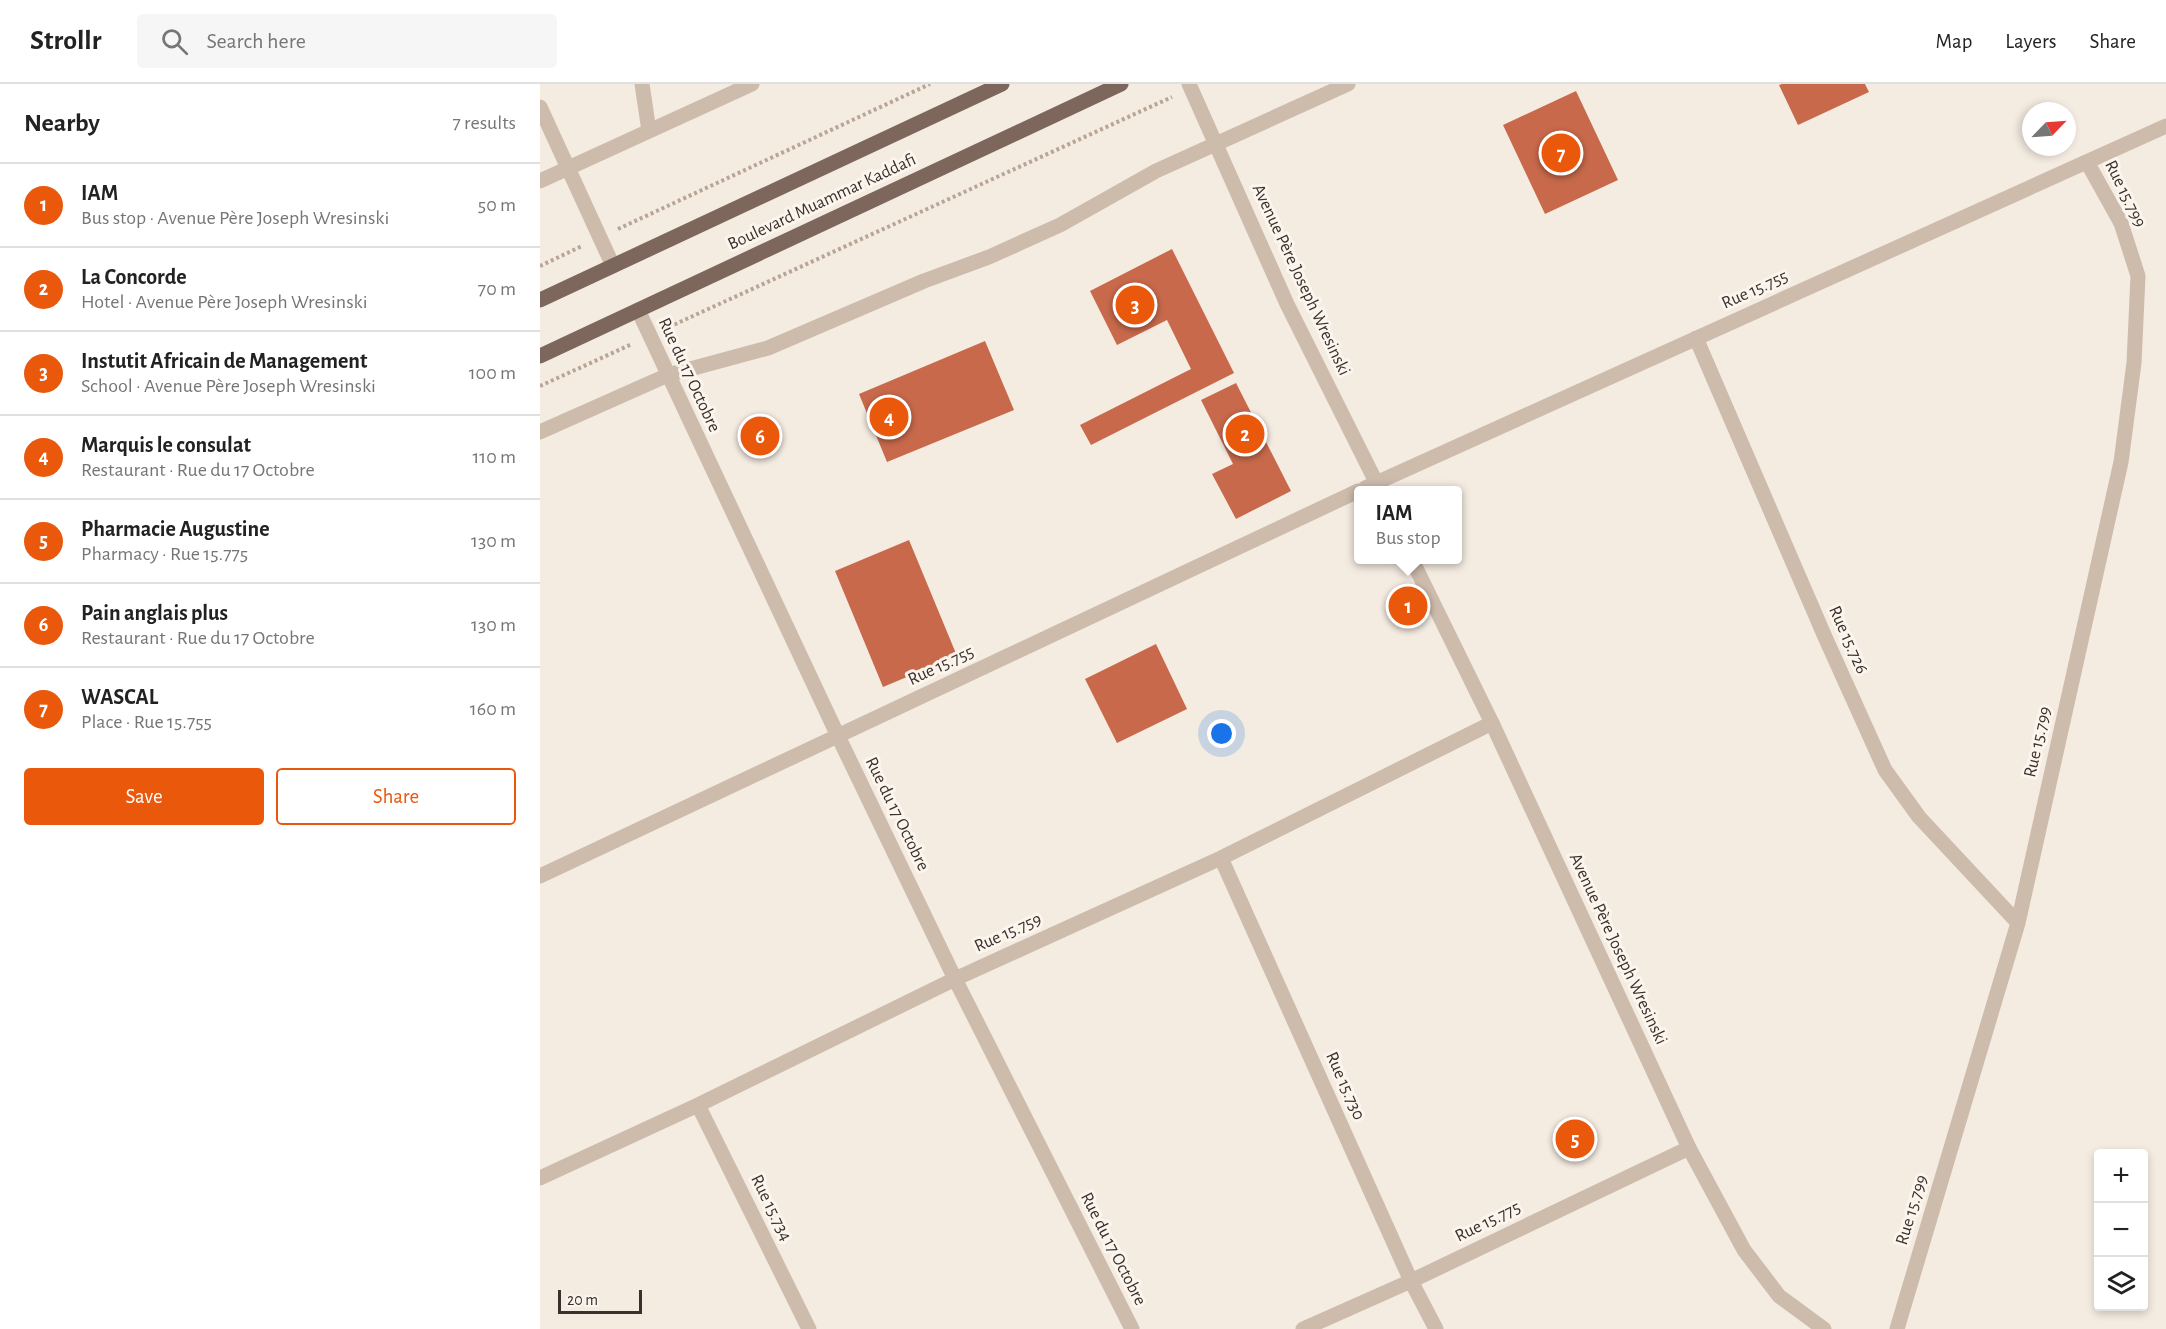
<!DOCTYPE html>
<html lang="en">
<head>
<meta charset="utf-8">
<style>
  body { margin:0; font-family:"Alegreya Sans",sans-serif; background:#f6f6f6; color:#222 }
  .controls { position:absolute; right:18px; bottom:18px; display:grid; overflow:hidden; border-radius:6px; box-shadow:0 3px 9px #0003 }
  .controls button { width:54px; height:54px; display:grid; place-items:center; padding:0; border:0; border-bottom:2px solid #e0e0e0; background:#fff; color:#222; font:30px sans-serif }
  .compass { position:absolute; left:1482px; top:18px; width:54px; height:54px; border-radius:50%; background:#fff; box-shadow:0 3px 9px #0003; rotate:65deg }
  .scale { position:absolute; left:18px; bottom:15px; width:84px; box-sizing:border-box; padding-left:6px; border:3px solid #3b302b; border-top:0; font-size:16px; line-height:21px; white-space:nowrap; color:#3b302b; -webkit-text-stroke:4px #fbf5ee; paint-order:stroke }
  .you { position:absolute; left:682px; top:650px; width:21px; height:21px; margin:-15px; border:4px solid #fff; border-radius:50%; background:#1a73e8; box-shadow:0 0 0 9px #1a73e833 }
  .badge { display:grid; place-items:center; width:39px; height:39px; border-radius:50%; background:#ea580c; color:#fff; font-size:20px; font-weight:700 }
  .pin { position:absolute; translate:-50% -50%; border:3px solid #fff; box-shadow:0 2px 6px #0006 }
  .popup { position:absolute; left:814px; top:402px; width:108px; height:78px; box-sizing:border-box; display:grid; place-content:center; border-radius:6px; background:#fff; filter:drop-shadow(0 2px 4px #0005); font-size:20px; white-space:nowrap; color:#767676 }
  .popup b { font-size:22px; color:#222 }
  .popup::after { content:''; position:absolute; left:50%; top:100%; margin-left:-12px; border:12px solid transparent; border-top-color:#fff }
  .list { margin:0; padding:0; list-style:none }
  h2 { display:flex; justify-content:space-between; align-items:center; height:78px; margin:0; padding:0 24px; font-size:26px }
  h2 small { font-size:20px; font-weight:400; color:#767676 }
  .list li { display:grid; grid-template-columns:39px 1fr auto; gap:18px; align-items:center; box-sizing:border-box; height:84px; padding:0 24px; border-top:2px solid #e0e0e0 }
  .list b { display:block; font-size:22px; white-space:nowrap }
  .list p { margin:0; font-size:20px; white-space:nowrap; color:#767676 }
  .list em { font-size:20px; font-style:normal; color:#767676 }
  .actions { display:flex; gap:12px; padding:18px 24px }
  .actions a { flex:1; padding:14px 0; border:2px solid #ea580c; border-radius:6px; text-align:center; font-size:21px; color:#ea580c }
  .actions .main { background:#ea580c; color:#fff }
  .icon { flex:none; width:33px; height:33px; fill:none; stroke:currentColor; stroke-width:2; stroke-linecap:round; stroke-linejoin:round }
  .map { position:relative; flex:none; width:1626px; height:1245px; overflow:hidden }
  header { display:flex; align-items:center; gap:36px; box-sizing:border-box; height:84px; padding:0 30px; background:#fff; border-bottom:2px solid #e0e0e0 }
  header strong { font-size:28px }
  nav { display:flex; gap:33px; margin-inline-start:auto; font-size:21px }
  .search { width:420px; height:54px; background:#f6f6f6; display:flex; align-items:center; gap:15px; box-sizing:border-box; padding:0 21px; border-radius:6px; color:#767676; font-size:22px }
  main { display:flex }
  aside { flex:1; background:#fff }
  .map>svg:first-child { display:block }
  .building { fill:#c8694b }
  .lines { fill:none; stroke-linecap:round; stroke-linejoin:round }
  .path { stroke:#b9a596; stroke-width:4; stroke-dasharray:3 3; stroke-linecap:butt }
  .minor { stroke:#cdbbac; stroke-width:15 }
  .tertiary { stroke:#cdbbac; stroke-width:15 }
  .primary { stroke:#7d675c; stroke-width:15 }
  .labels { text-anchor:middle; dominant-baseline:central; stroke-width:6; stroke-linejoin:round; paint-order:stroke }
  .street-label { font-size:18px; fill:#3b302b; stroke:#fbf5ee }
</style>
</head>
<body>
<header>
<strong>Strollr</strong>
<div class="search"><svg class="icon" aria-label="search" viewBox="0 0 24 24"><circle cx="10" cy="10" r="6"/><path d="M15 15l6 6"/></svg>Search here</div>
<nav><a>Map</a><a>Layers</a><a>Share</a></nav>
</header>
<main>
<aside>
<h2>Nearby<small>7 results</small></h2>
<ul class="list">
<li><span class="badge">1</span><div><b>IAM</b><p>Bus stop · Avenue Père Joseph Wresinski</p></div><em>50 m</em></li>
<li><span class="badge">2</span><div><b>La Concorde</b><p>Hotel · Avenue Père Joseph Wresinski</p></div><em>70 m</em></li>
<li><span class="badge">3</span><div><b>Instutit Africain de Management</b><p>School · Avenue Père Joseph Wresinski</p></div><em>100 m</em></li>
<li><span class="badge">4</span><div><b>Marquis le consulat</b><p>Restaurant · Rue du 17 Octobre</p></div><em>110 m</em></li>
<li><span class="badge">5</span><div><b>Pharmacie Augustine</b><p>Pharmacy · Rue 15.775</p></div><em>130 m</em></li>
<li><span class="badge">6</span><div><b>Pain anglais plus</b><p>Restaurant · Rue du 17 Octobre</p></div><em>130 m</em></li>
<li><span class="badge">7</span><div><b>WASCAL</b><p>Place · Rue 15.755</p></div><em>160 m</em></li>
</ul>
<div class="actions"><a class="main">Save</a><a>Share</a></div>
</aside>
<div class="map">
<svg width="1626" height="1245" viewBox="0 0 1626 1245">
  <rect width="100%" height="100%" fill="#f4ebe1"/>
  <path class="building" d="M1242,0H1325L1329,8L1258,41L1239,1Z
    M1036,7L1078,96L1005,130L963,41Z
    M632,165L694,289L551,361L540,341L651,285L627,236L577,261L550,207Z
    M445,257L474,326L347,378L319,310Z
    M696,299L751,407L696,435L672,390L693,380L661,316Z
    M369,456L417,572L343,603L295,487Z
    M616,560L647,625L577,659L545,595Z"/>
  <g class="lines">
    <path class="path" d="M78,145L390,0
      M0,182L42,162
      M129,243L632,13
      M0,302L92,260"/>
    <path class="minor" d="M102,0L109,47
      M0,23L73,182
      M0,97L212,0
      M98,226L298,652L415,895L592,1245
      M1156,254L1285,553L1345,686L1379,733L1478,839
      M0,348L128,291L228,264L384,197L449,173L520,141L616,87L808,0
      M825,404L1626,42
      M681,774L871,1197L896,1245
      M0,792L818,407
      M158,1021L269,1245
      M0,1094L158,1021L415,895L681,774L952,639
      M763,1245L871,1197L1149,1064
      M1357,1245L1478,839L1581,378L1594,279L1598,192L1581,139L1547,78"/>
    <path class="tertiary" d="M649,0L747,220L840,406
      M872,476L952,639L1149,1064L1204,1166L1239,1212L1284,1245"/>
    <path class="primary" d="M0,216L462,0
      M0,272L581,0"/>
  </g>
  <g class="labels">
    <g class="street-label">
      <text transform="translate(1585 110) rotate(64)">Rue 15.799</text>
      <text transform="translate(282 118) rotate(-25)">Boulevard Muammar Kaddafi</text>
      <text transform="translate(761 196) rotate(65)">Avenue Père Joseph Wresinski</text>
      <text transform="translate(1215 206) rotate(-24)">Rue 15.755</text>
      <text transform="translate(149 291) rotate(65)">Rue du 17 Octobre</text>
      <text transform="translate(1308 556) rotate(66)">Rue 15.726</text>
      <text transform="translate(401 582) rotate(-25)">Rue 15.755</text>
      <text transform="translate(1498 658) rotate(-77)">Rue 15.799</text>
      <text transform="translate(357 730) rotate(64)">Rue du 17 Octobre</text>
      <text transform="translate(468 849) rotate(-24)">Rue 15.759</text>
      <text transform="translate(1078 865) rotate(65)">Avenue Père Joseph Wresinski</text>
      <text transform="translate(805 1002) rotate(66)">Rue 15.730</text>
      <text transform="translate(231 1124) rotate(64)">Rue 15.734</text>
      <text transform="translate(1372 1126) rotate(-73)">Rue 15.799</text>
      <text transform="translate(948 1138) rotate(-26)">Rue 15.775</text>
      <text transform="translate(573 1165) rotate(63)">Rue du 17 Octobre</text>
    </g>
  </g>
</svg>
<div class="controls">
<button>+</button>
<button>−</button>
<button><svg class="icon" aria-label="layers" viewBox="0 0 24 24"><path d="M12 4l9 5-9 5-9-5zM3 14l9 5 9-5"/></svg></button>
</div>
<svg class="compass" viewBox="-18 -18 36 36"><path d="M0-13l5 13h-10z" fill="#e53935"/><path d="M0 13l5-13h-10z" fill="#767676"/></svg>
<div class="scale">20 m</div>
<div class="you"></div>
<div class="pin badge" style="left:868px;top:522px">1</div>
<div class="popup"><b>IAM</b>Bus stop</div>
<div class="pin badge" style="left:705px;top:350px">2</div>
<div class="pin badge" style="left:595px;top:221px">3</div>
<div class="pin badge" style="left:349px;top:333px">4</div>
<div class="pin badge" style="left:1035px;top:1055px">5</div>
<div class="pin badge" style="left:220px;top:352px">6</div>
<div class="pin badge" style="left:1021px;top:69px">7</div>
</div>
</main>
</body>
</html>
